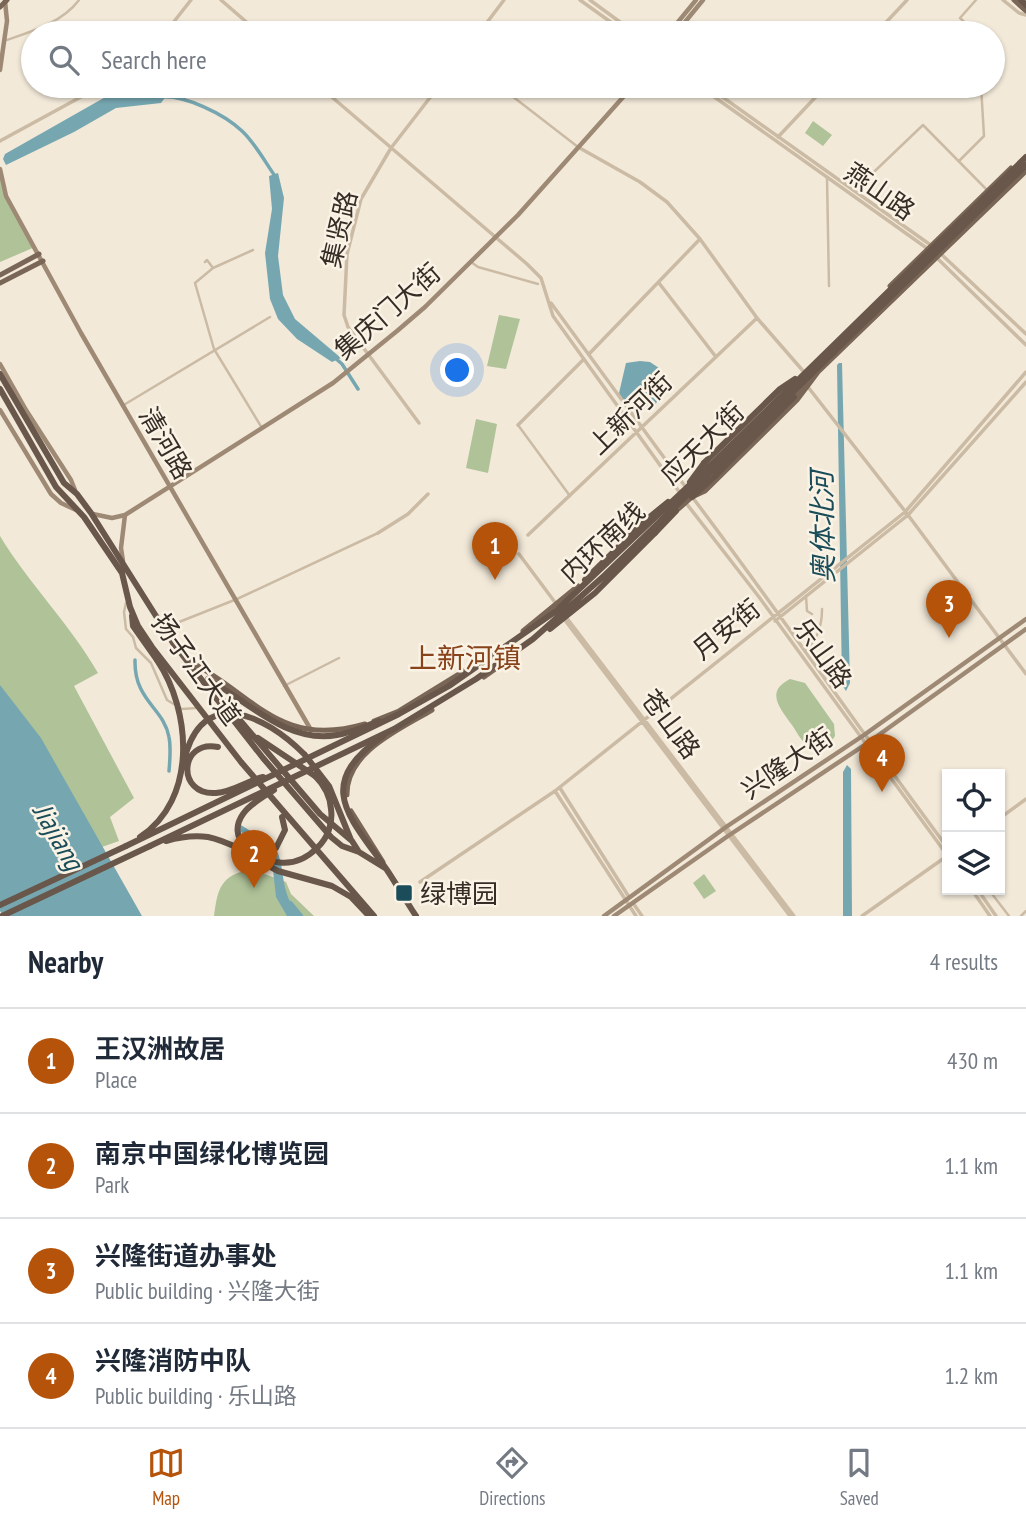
<!DOCTYPE html>
<html lang="en">
<head>
<meta charset="utf-8">
<style>
  body { margin:0; font-family:"PT Sans Narrow","Noto Sans SC",sans-serif; background:#f2f2f3; color:#1f2937 }
  .controls { position:absolute; right:21px; bottom:21px; display:grid; overflow:hidden; border-radius:0px; box-shadow:0 2px 5px #0004 }
  .controls button { width:63px; height:63px; display:grid; place-items:center; padding:0; border:0; border-bottom:2px solid #e0e1e3; background:#fff; color:#1f2937; font:35px sans-serif }
  .you { position:absolute; left:458px; top:371px; width:24px; height:24px; margin:-18px; border:5px solid #fff; border-radius:50%; background:#1a73e8; box-shadow:0 0 0 10px #1a73e833 }
  .badge { display:grid; place-items:center; width:46px; height:46px; border-radius:50%; background:#b45309; color:#fff; font-size:23px; font-weight:700 }
  .pin { position:absolute; translate:-50% -58px; filter:drop-shadow(0 2px 4px #0008) }
  .pin::after { content:''; position:absolute; top:37px; width:24px; height:21px; background:inherit; clip-path:polygon(0 0,100% 0,50% 100%) }
  .list { margin:0; padding:0; list-style:none }
  h2 { display:flex; justify-content:space-between; align-items:center; height:91px; margin:0; padding:0 28px; font-size:30px }
  h2 small { font-size:23px; font-weight:400; color:#747a83 }
  .list li { display:grid; grid-template-columns:46px 1fr auto; gap:21px; align-items:center; box-sizing:border-box; height:105px; padding:0 28px; border-top:2px solid #e0e1e3 }
  .list b { display:block; font-size:26px; white-space:nowrap }
  .list p { margin:0; font-size:23px; white-space:nowrap; color:#747a83 }
  .list em { font-size:23px; font-style:normal; color:#747a83 }
  .icon { flex:none; width:38px; height:38px; fill:none; stroke:currentColor; stroke-width:2; stroke-linecap:round; stroke-linejoin:round }
  .map { position:relative; flex:none; width:1026px; height:916px; overflow:hidden }
  .search { position:absolute; background:#fff; box-shadow:0 2px 5px #0004; left:21px; right:21px; top:21px; height:77px; display:flex; align-items:center; gap:18px; box-sizing:border-box; padding:0 24px; border-radius:38px; color:#747a83; font-size:26px }
  .sheet { height:511px; background:#fff }
  nav { display:flex; justify-content:space-around; align-items:center; box-sizing:border-box; height:98px; border-top:2px solid #e0e1e3; background:#fff; font-size:19px; color:#747a83 }
  nav a { display:grid; justify-items:center; gap:4px }
  nav .on { color:#b45309 }
  .map>svg:first-child { display:block }
  .green { fill:#afc298 }
  .water { fill:#76a7b1 }
  .lines { fill:none; stroke-linecap:round; stroke-linejoin:round }
  .canal { stroke:#76a7b1; stroke-width:3.5 }
  .river { stroke:#76a7b1; stroke-width:6 }
  .minor { stroke:#cbbba4; stroke-width:2.5 }
  .tertiary { stroke:#cbbba4; stroke-width:3.5 }
  .secondary { stroke:#9e8975; stroke-width:4.5 }
  .primary { stroke:#796656; stroke-width:5 }
  .trunk { stroke:#68574a; stroke-width:6 }
  .trunk-bridge { stroke:#68574a; stroke-width:6 }
  .poi-dot { fill:#1a4d59; stroke:#faf3e5; stroke-width:2.5 }
  .labels { text-anchor:middle; dominant-baseline:central; stroke-width:5; stroke-linejoin:round; paint-order:stroke }
  .street-label { font-size:26px; fill:#362d26; stroke:#faf3e5 }
  .poi-label { font-size:26px; fill:#362d26; stroke:#faf3e5; text-anchor:start }
  .water-label { font-size:28px; font-style:italic; fill:#1a4d59; stroke:#faf3e5 }
  .neighbourhood-label { font-size:28px; fill:#88431b; stroke:#faf3e5 }
</style>
</head>
<body>
<div class="map">
<svg width="1026" height="916" viewBox="0 0 1026 916">
  <rect width="100%" height="100%" fill="#f2e9d9"/>
  <path class="green" d="M813,121L832,135L823,146L805,133Z
    M0,176L6,196L35,247L0,262Z
    M499,315L520,319L506,369L487,366Z
    M476,419L497,424L488,473L466,468Z
    M0,536C29,584 70,624 98,673L74,686L134,798L110,817L119,841L96,849L0,700Z
    M790,679L805,683L834,724L835,736L828,746C822,747 817,749 811,747C802,744 797,732 792,725C781,709 764,692 790,679Z
    M251,869L286,882L291,894L314,916H214C218,888 220,876 251,869Z
    M704,874L716,891L704,899L693,883Z"/>
  <path class="water" d="M165,90L167,95L161,103L116,108L74,132L6,165L3,159L5,154L109,95Z
    M278,173L284,198L278,256L283,295L295,319L341,358L332,362L297,339L278,319L270,299L265,253L272,209L269,176Z
    M640,361L650,362L659,368L658,400L654,407C637,411 627,408 619,393L626,363Z
    M839,363H842L850,683L846,691L842,685L837,365Z
    M0,685L41,738L142,916H3L0,911Z
    M847,765L851,769L852,916H843V772Z
    M264,838H269C283,854 281,872 286,891C288,900 294,908 298,916H287L276,897L273,870L263,844Z"/>
  <g class="lines">
    <path class="canal" d="M161,97C185,95 224,114 242,131C255,143 265,162 275,176
      M334,357L342,364L358,389
      M135,660C134,701 164,708 169,737C171,747 170,760 169,771"/>
    <path class="river" d="M240,828L268,845
      M290,904L300,916"/>
    <path class="minor" d="M976,0L960,18L976,33
      M4,41C30,32 62,23 79,0
      M499,86L578,147
      M959,161L984,136L981,86
      M827,178L829,286
      M855,190L923,125L987,190
      M253,250L213,268L195,283L214,349L262,428
      M205,262L207,260L213,268
      M471,262L478,267L538,284
      M122,406L270,317
      M518,425L570,496
      M806,596L807,611L812,614
      M126,603L124,612L126,629L133,637L136,648L151,663L167,700L182,709L197,708
      M169,626L237,599L378,533
      M805,651C818,640 822,626 822,609
      M284,686L339,658
      M989,890L1009,916
      M1021,916L1026,911"/>
    <path class="tertiary" d="M221,0L259,33
      M580,0L626,33
      M590,0L635,33
      M1003,0L1019,13L1026,15
      M165,33L191,0
      M479,33L504,0
      M876,33L907,0
      M319,86L527,264L541,278L553,316L680,493
      M699,86L928,249
      M707,86L932,246
      M778,137L826,86
      M0,141L101,86
      M578,147L640,182L667,202L700,239L757,318L804,372
      M941,254L1026,334
      M936,257L1026,345
      M659,283L716,357
      M551,303L687,489
      M589,354L700,239
      M808,387L908,515L1026,674
      M419,423L348,327L344,315L347,254L361,199L391,148L439,86
      M518,425L584,359
      M693,498C780,613 861,732 947,847
      M686,503L759,597L947,855
      M378,533L408,514L428,494
      M528,535L757,318
      M519,554L557,605
      M566,617L794,916
      M564,619L790,916
      M775,621L908,515L1026,382
      M560,788L629,897
      M555,791L636,916
      M1000,818L1026,799
      M420,882L555,791L905,512L1026,372
      M972,890L990,916
      M978,890L996,916
      M633,903L642,916
      M862,916L947,856"/>
    <path class="secondary" d="M669,33L696,0
      M676,33L703,0
      M0,70L7,21L5,1
      M0,169L6,196L81,333L311,730
      M0,364L26,410L71,480L75,490
      M0,410L51,494L61,503L76,510
      M93,514L112,518L125,515L333,383L397,331L425,307L518,215L633,86
      M123,561L121,548L125,515
      M604,916L726,827L864,735L1026,619
      M614,916L728,836L869,742L1026,629"/>
    <path class="primary" d="M1014,0L1026,11
      M0,7L7,0
      M0,275L39,254
      M0,283L43,261
      M890,286L1011,168
      M791,398L809,381
      M675,512L692,497L705,491L797,400L818,372L1026,171
      M523,631L578,586
      M189,661C255,695 279,749 365,724
      M484,677L516,654
      M374,721L399,711L469,668
      M347,795C346,752 400,729 432,710
      M351,811L383,862"/>
    <path class="trunk" d="M1021,0L1026,5
      M0,374L64,483L77,494L91,513L173,643L263,758L331,837L342,846L359,852
      M0,389L56,487L84,517L122,573L130,607L138,626L152,647L241,762L374,916
      M690,482L704,463
      M692,497L716,475
      M646,520L668,502
      M655,533L676,511
      M132,616L133,626L157,660
      M208,679C247,701 287,744 337,735C351,733 366,726 379,721
      M209,684L320,814L352,841L359,852L385,868
      M383,736C313,785 349,816 387,870C397,885 406,901 416,916
      M258,738L315,776
      M305,755L329,786L351,840
      M245,853L278,871L332,886L351,897L369,916
      M0,905L126,846
      M2,916L150,846"/>
    <path class="trunk-bridge" d="M704,463L780,389L795,379
      M716,475L794,397
      M585,580L646,520
      M550,629L595,593L655,533
      M218,747C179,739 176,796 216,793C233,792 247,781 263,777
      M184,761C202,684 265,715 304,754
      M274,790C263,797 250,804 243,814C226,838 252,860 276,848L285,830L282,817
      M140,837C197,800 192,712 157,660
      M166,841C180,837 193,835 208,837C245,844 281,884 317,848C328,838 333,823 331,809C330,795 324,785 315,776
      M126,846L399,714L449,686L556,611L714,462L1026,157
      M150,846L394,729L476,679L533,639L605,575L1026,165"/>
  </g>
  <rect class="poi-dot" x="395" y="884" width="18" height="18" rx="3.5"/>
  <g class="labels">
    <g class="street-label">
      <text transform="translate(880 191) rotate(35)">燕山路</text>
      <text transform="translate(339 229) rotate(-77)">集贤路</text>
      <text transform="translate(387 311) rotate(-41)">集庆门大街</text>
      <text transform="translate(630 413) rotate(-44)">上新河街</text>
      <text transform="translate(166 443) rotate(60)">清河路</text>
      <text transform="translate(702 443) rotate(-44)">应天大街</text>
      <text transform="translate(602 542) rotate(-43)">内环南线</text>
      <text transform="translate(726 629) rotate(-39)">月安街</text>
      <text transform="translate(823 653) rotate(54)">乐山路</text>
      <text transform="translate(197 669) rotate(54)">扬子江大道</text>
      <text transform="translate(671 724) rotate(53)">苍山路</text>
      <text transform="translate(787 763) rotate(-34)">兴隆大街</text>
    </g>
    <g class="poi-label">
      <text x="420" y="893">绿博园</text>
    </g>
    <g class="water-label">
      <text transform="translate(822 527) rotate(-91)">奥体北河</text>
      <text transform="translate(59 836) rotate(60)">Jiajiang</text>
    </g>
    <g class="neighbourhood-label">
      <text x="465" y="657">上新河镇</text>
    </g>
  </g>
</svg>
<div class="controls">
<button><svg class="icon" aria-label="locate" viewBox="0 0 24 24"><circle cx="12" cy="12" r="6"/><path d="M12 2v4M12 18v4M2 12h4M18 12h4"/></svg></button>
<button><svg class="icon" aria-label="layers" viewBox="0 0 24 24"><path d="M12 4l9 5-9 5-9-5zM3 14l9 5 9-5"/></svg></button>
</div>
<div class="you"></div>
<div class="pin badge" style="left:495px;top:580px">1</div>
<div class="pin badge" style="left:254px;top:888px">2</div>
<div class="pin badge" style="left:949px;top:638px">3</div>
<div class="pin badge" style="left:882px;top:792px">4</div>
<div class="search"><svg class="icon" aria-label="search" viewBox="0 0 24 24"><circle cx="10" cy="10" r="6"/><path d="M15 15l6 6"/></svg>Search here</div>
</div>
<section class="sheet">
<h2>Nearby<small>4 results</small></h2>
<ul class="list">
<li><span class="badge">1</span><div><b>王汉洲故居</b><p>Place</p></div><em>430 m</em></li>
<li><span class="badge">2</span><div><b>南京中国绿化博览园</b><p>Park</p></div><em>1.1 km</em></li>
<li><span class="badge">3</span><div><b>兴隆街道办事处</b><p>Public building · 兴隆大街</p></div><em>1.1 km</em></li>
<li><span class="badge">4</span><div><b>兴隆消防中队</b><p>Public building · 乐山路</p></div><em>1.2 km</em></li>
</ul>
</section>
<nav>
<a class="on"><svg class="icon" aria-label="map" viewBox="0 0 24 24"><path d="M3 6l6-2 6 2 6-2v14l-6 2-6-2-6 2zM9 4v14M15 6v14"/></svg>Map</a>
<a><svg class="icon" aria-label="directions" viewBox="0 0 24 24"><path d="M12 3l9 9-9 9-9-9zM9 14v-3h6M13 9l2 2-2 2"/></svg>Directions</a>
<a><svg class="icon" aria-label="saved" viewBox="0 0 24 24"><path d="M7 4h10v16l-5-4-5 4z"/></svg>Saved</a>
</nav>
</body>
</html>
